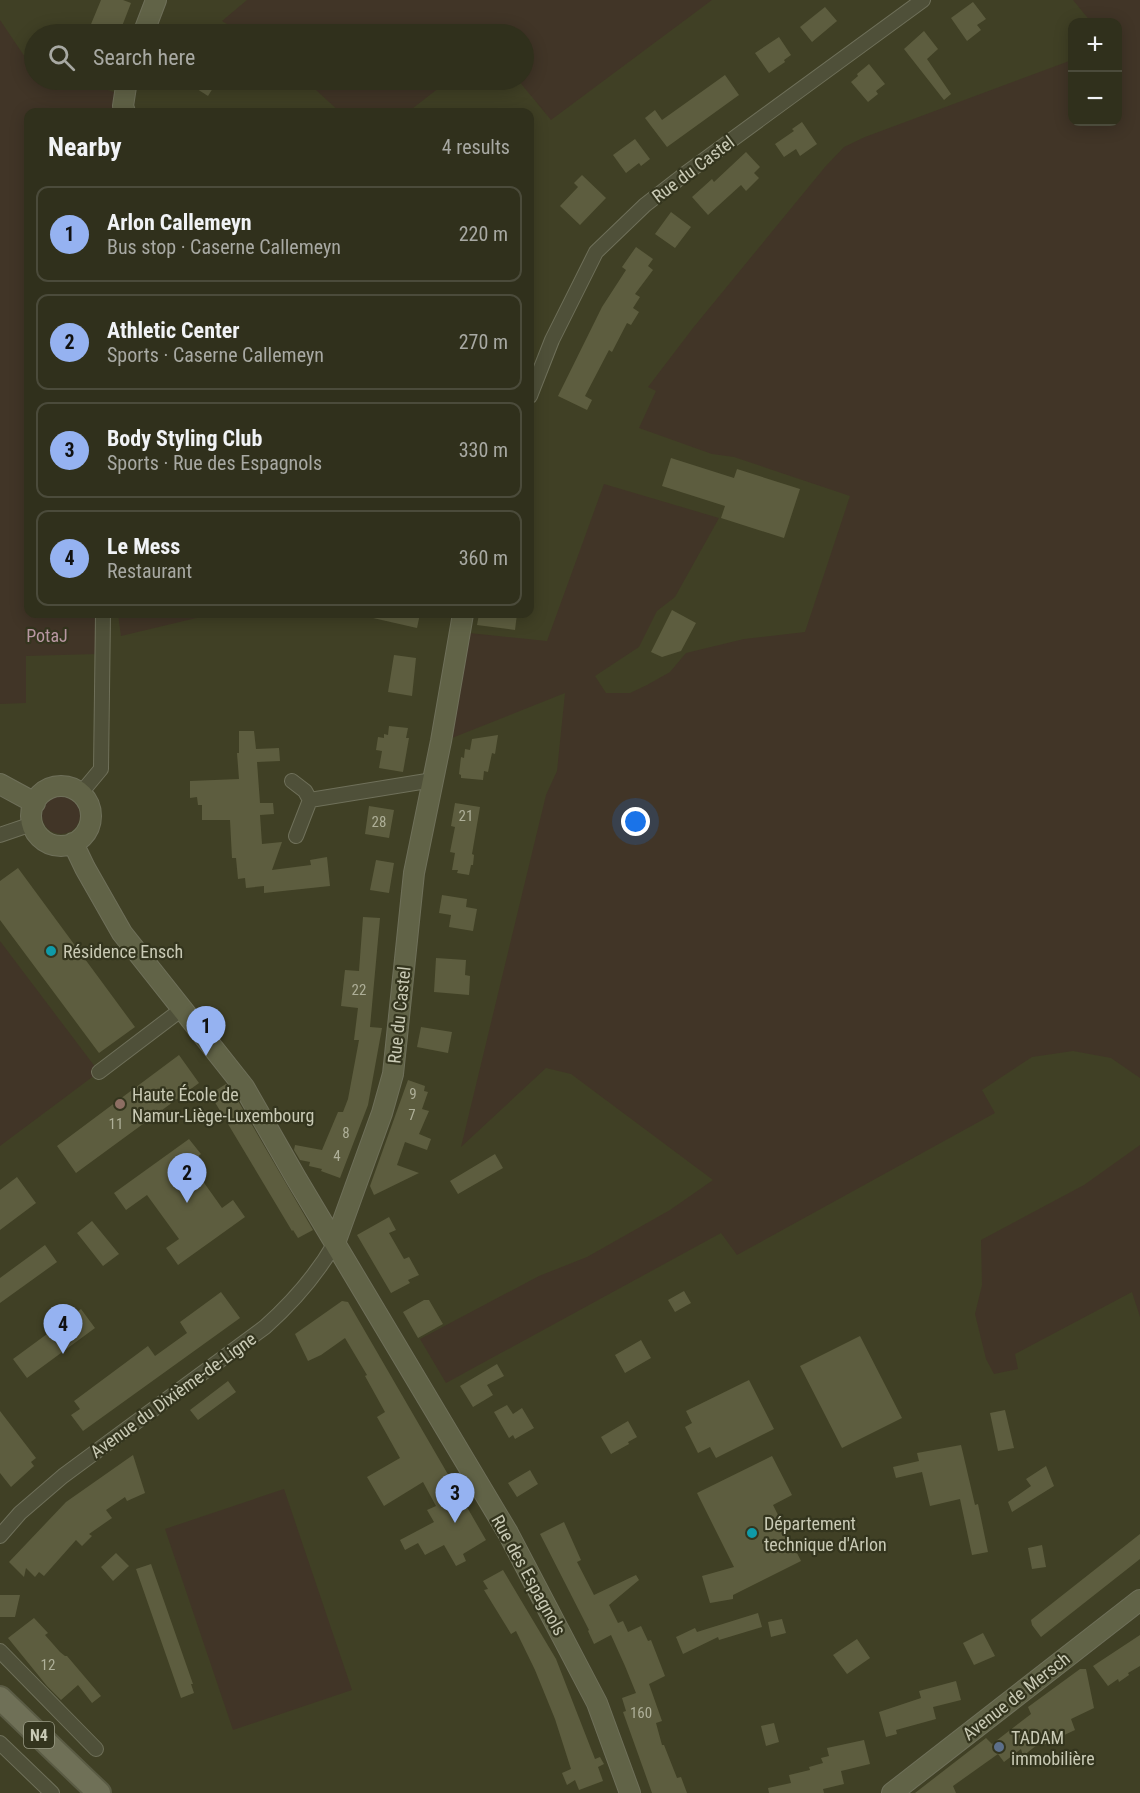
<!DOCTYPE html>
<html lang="en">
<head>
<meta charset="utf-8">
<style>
  body { margin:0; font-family:"Roboto Condensed",sans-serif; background:#383825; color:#f1f3f6 }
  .controls { position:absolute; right:18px; top:18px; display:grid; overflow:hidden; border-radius:12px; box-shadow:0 3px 15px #0003 }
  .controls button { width:54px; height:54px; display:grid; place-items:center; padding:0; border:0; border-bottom:2px solid #4b4b3b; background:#30301c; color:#f1f3f6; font:30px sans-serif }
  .you { position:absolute; left:636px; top:822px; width:21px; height:21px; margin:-15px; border:4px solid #fff; border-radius:50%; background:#1a73e8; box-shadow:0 0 0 9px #1a73e833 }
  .badge { display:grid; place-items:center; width:39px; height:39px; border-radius:50%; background:#95b2f1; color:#111; font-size:20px; font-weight:700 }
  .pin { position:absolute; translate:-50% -50px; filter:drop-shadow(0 2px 3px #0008) }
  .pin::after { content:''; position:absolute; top:32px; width:21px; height:18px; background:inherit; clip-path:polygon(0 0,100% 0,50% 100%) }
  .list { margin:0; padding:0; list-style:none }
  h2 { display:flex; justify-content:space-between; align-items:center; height:78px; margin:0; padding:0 24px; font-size:26px }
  h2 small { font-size:20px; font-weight:400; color:#a8a9a3 }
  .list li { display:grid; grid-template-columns:39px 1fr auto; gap:18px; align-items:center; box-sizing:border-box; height:96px; margin:0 12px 12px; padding:0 12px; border:2px solid #4b4b3b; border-radius:12px }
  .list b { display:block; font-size:22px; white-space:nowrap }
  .list p { margin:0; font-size:20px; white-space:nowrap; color:#a8a9a3 }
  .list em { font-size:20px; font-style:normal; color:#a8a9a3 }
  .icon { flex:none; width:33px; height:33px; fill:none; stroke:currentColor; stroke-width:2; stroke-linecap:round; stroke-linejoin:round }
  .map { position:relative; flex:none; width:1140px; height:1793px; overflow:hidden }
  .search { position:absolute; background:#30301c; box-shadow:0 3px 15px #0003; left:24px; top:24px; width:510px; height:66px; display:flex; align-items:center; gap:15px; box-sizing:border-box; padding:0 21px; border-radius:33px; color:#a8a9a3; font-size:22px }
  .panel { position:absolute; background:#30301c; box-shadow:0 3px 15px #0003; left:24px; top:108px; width:510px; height:510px; border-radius:12px }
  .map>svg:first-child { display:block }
  .green { fill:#413527 }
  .building { fill:#5d5d3f }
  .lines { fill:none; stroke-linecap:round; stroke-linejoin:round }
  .street-casing { stroke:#6f705a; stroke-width:16 }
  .secondary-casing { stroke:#6f705a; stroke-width:22 }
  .primary-casing { stroke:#5b5c45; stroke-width:26 }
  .street { stroke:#4f5039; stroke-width:14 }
  .secondary { stroke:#616347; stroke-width:20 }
  .primary { stroke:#6f7057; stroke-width:22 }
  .culture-dot { fill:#0f9aa8; stroke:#34351e; stroke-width:2 }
  .education-dot { fill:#8d6e63; stroke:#34351e; stroke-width:2 }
  .service-dot { fill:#5c6f8a; stroke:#34351e; stroke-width:2 }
  .labels { text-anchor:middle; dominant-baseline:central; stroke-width:4.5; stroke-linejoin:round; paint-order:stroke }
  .number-label { font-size:15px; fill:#aeaf98 }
  .shield { fill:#34351e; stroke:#9c9d88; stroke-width:1.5 }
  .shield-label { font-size:16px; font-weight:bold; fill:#c9cab5 }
  .street-label { font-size:18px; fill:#c9cab5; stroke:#34351e }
  .park-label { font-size:18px; fill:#b998a3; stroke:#34351e }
  .poi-label { font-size:18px; fill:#c9cab5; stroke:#34351e; text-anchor:start }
</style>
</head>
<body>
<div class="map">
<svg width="1140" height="1793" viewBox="0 0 1140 1793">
  <rect width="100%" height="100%" fill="#404025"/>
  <path class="green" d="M247,0H712L551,120L518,80H524V34H244L222,21Z
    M1073,0H1140V1078L1111,1058L1073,1051L1032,1057L982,1090L995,1113L737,1255L721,1233L446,1383L420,1339L539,1276L587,1257L670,1210L713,1180L571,1074L546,1068L461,1147L546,795L557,771L565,693L452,738L469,633L547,641L604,484L719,518L675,597L657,611L639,647L595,676L606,693H630L647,685L670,672L686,653L744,639L805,632L850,496L734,457L712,454L639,428L656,391L648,387L693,328L825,167L844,147L865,137L1072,60V122H1118V22H1091Z
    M0,20L29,63L34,65V80H77L114,92L117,112H28V614H97V654L26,656V703L0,704Z
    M305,80H449L408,112H340Z
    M118,614H213L121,636Z
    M42 815a19 19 0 1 1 38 0a19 19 0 1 1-38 0Z
    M0,941L99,1072L0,1146Z
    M1140,1145V1317L1132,1292L1015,1354L1018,1369L994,1374L986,1359L975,1314L982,1285L981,1240L1084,1185Z
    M284,1489L352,1690L233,1730L165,1529Z"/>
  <path class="building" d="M101,0H123L131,3L119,34H95L96,32L89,29Z
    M973,2L986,19L977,25L981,30L967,41L951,18Z
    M825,7L837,21L812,42L800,27Z
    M924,31L938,49L927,59L951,94L944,100L904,49Z
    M779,37L791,55L784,60L785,62L769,73L755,53Z
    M869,64L885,84L876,91L878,94L868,102L851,82L858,76L857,74Z
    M725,75L739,95L667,147L645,118L655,110L662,120Z
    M183,80H218L208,96Z
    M802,122L817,144L800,156L796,149L784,157L775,144L794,131L792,129Z
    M635,139L650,159L641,166L639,163L626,173L613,155Z
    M746,152L760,167L754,173L759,178L746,191L741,185L708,215L692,197L712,179L714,182Z
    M582,175L606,198L580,225L560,206L578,187L574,183Z
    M671,212L691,227L675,248L655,234Z
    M636,247L653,259L648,266L653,270L635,294L640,297L633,308L639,312L631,325L627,323L612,352L609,350L585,396L592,400L587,410L558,396L602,307L626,270L622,267Z
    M671,458L734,478L737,469L800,489L784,538L721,518L725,506L662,486Z
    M672,610L696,623L681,651L662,657L651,652Z
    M374,614H420L417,628L373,618Z
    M479,614H517L515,630L477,625Z
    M394,655L416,658L412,696L388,692Z
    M389,726L408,728L406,738H409L403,772L379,768L382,751L376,750L378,737L384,738V734L388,735Z
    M239,731H254L256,749L279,748L280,761L257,762L260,803H273L274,814L260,815L262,844L282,842L272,870L311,865L310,860L327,857L330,886L264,893V886L246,888L245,878L238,879L236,858H232L230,820H202V805H198L197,797L190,798V781L239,779L237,753H239Z
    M498,735L495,754L492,753L488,772L484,771L483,780L461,778V775L459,774L461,757L464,758L465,749L470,750L472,739Z
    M455,803L480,807L472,854L474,855L473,865H471L469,875L457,873L458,870H452L455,853L450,852L455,827L451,826Z
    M369,806L394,810L389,838L365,834Z
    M376,860L394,863L389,893L370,890Z
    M18,868L135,1027L99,1053L0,920V881Z
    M442,895L467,899L466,907L477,909L473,931L449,927L451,915L439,913Z
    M363,917L380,918L370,1027L382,1028L368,1105L340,1178L321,1171L322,1169L309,1166L310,1162L300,1160L294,1150L295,1145L322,1150L338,1112H343L348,1099L359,1040H354L358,1008L341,1006L345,970L359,971Z
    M436,958L466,960L465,975L470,976L469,995L434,992Z
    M421,1027L452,1032L448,1053L417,1047Z
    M179,1055L199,1083L76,1173L57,1146Z
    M408,1080L425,1086L424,1091L428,1092L422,1109L429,1111L419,1134L431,1139L427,1150L405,1142L397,1165L419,1173L374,1195L370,1186Z
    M226,1084L234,1094L313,1230L298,1238L293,1230L292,1231L210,1094Z
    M189,1139L201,1154L193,1160L199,1167L195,1170L222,1208L233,1200L245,1217L178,1265L166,1248L179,1239L147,1195L126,1210L114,1193Z
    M495,1154L503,1168L458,1194L450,1181Z
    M17,1177L36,1203L0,1230V1190Z
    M389,1217L396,1230L389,1233L404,1259L409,1257L419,1275L408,1280L410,1283L391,1293L357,1235Z
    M92,1221L119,1254L103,1266L77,1233Z
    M45,1245L57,1262L0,1303V1278Z
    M684,1291L691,1303L675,1312L668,1300Z
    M221,1292L240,1318L83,1431L71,1415L80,1409L74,1401L148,1346L155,1356L187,1333L180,1322Z
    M424,1300H429L443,1324L418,1338L403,1312Z
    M342,1301L348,1302L486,1540L463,1554L466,1561L456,1566L444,1545L425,1555L418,1543L405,1550L400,1540L434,1522L427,1510L436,1506L423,1482L384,1506L367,1477L400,1458L377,1417L385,1412L365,1376L367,1375L345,1338L321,1355L308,1361L295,1334Z
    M81,1309L95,1328L27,1378L13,1359Z
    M860,1336L902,1418L842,1448L800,1366Z
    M641,1340L651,1358L625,1373L615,1355Z
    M497,1364L504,1376L487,1385L493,1395L473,1407L460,1386Z
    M749,1380L774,1429L716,1458L710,1447L698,1453L685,1427L692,1423L686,1411Z
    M228,1381L236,1392L198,1420L190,1410Z
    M507,1405L513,1414L522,1408L534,1428L515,1439L513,1435L509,1438L494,1412Z
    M1005,1410L1014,1448L998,1451L990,1413Z
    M0,1411L36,1458L31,1462L34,1466L11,1487L0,1473Z
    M628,1421L637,1437L628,1442L629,1444L611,1454L601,1437Z
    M961,1445L975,1505L978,1504L988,1552L972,1555L960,1499L930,1506L922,1472L896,1478L893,1467L919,1461L917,1453Z
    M133,1455L145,1493L127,1501L125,1497L106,1510L112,1518L89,1534L92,1536L82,1546L76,1540L44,1576L39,1572L35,1577L26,1568L24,1577L9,1562L66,1502Z
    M772,1456L792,1495L773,1505L801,1561L733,1595V1599L710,1603L702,1576L734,1567L697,1493Z
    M1046,1466L1054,1486L1012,1512L1008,1502L1031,1486L1026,1479Z
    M530,1470L538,1484L517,1497L508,1483Z
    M564,1522L581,1560L577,1562L594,1595L636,1575L639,1580L609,1605L618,1623L623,1621L628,1632L641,1626L648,1641L651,1640L665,1676L649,1684L662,1721L656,1723L662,1745H664L677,1778L681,1777L687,1793H652L623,1712L626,1711L622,1698L636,1693L625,1666L611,1635L594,1644L588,1631L589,1630L540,1534Z
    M1140,1534V1559L1041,1637L1032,1625L1031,1620Z
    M1042,1545L1046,1567L1032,1569L1028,1548Z
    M116,1553L129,1566L113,1581L101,1567Z
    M151,1564L193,1684H191L194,1693L181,1698L136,1569Z
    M503,1570L556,1659L595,1759L600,1757L604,1764L598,1767L603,1781L579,1790L575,1780L567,1785L562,1773L571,1769L555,1719L535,1670L516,1631L511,1634L484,1590L488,1589L483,1581Z
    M0,1595H20L15,1617H0Z
    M758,1613L762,1627L719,1640L718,1637L683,1654L676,1637L695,1628L697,1632Z
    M34,1618L48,1633L45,1635L60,1652L65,1656H67L101,1696L92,1703L78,1685L61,1700L47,1686L8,1638Z
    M782,1619L786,1633L771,1637L768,1622Z
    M983,1633L995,1656L974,1665L963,1643Z
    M1140,1635V1666L1128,1673L1129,1675L1119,1682L1118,1679L1108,1686L1093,1666Z
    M857,1639L870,1658L847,1674L833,1655Z
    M1080,1669H1086L1094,1708L1071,1719L1075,1730L1043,1745L1042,1741L1023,1756L1021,1749L1004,1762L998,1754L953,1786L956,1793H915L986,1738L992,1744L1031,1714L1028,1707Z
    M956,1681L961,1700L933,1707L936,1719L896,1730L897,1734L886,1737L879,1712L921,1698L919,1691Z
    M774,1723L779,1742L766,1746L761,1726Z
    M864,1740L870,1764L841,1771L844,1784L823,1789L824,1793H769L768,1788L791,1783L789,1775L810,1770L809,1767L823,1763L821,1758L829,1756L827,1748Z"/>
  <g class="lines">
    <defs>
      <path id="street" d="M530,396L552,340L596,252L645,205L685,174L923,0
        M292,781L305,791L310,800
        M81,793L101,769L103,614
        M0,835L32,824
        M296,836L310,800L433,780
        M99,1072L182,1009
        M0,1536L20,1513L63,1476L265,1327C293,1302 316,1276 335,1243
        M0,1651L96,1749
        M0,1743L52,1793"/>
      <path id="secondary" d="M143,34L156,0
        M125,112L123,106L127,80
        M0,784L35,803
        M31 816a30 30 0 1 1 60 0a30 30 0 1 1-60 0Z
        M73,843L85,868L122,933L244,1087L296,1178L508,1533L597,1703L630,1793
        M335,1243L382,1113L393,1074L414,873L441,741L463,614
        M892,1793L1140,1600"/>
      <path id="primary" d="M0,1698L99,1793"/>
    </defs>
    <use href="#street" class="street-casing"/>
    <use href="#secondary" class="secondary-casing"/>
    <use href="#primary" class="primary-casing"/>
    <use href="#street" class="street"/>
    <use href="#secondary" class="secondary"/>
    <use href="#primary" class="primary"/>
  </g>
  <g class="culture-dot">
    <circle cx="51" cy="951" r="6"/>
    <circle cx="752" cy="1533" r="6"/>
  </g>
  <circle class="education-dot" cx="120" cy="1104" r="6"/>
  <circle class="service-dot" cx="999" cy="1747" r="6"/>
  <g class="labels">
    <g class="number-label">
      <text x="466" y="816">21</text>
      <text x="379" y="822">28</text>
      <text x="359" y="990">22</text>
      <text x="413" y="1094">9</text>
      <text x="412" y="1115">7</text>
      <text x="116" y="1124">11</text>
      <text x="346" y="1133">8</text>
      <text x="337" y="1156">4</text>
      <text x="48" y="1665">12</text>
      <text x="641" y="1713">160</text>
    </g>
    <rect class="shield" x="24" y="1722" width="30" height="26" rx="4.5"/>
    <g class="shield-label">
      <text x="39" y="1735">N4</text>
    </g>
    <g class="street-label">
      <text transform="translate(693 169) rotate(-37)">Rue du Castel</text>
      <text transform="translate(399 1015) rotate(-84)">Rue du Castel</text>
      <text transform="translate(173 1395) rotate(-36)">Avenue du Dixième-de-Ligne</text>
      <text transform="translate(529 1575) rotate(61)">Rue des Espagnols</text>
      <text transform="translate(1016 1696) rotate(-38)">Avenue de Mersch</text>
    </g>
    <g class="park-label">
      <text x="47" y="635">PotaJ</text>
    </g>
    <g class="poi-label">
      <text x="63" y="951">Résidence Ensch</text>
      <text x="132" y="1094">Haute École de<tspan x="132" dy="21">Namur-Liège-Luxembourg</tspan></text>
      <text x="764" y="1523">Département<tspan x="764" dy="21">technique d'Arlon</tspan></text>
      <text x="1011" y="1737">TADAM<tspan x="1011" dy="21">immobilière</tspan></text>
    </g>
  </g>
</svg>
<div class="controls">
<button>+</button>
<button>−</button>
</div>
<div class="you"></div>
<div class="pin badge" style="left:206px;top:1056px">1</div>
<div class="pin badge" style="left:187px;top:1203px">2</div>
<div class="pin badge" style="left:455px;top:1523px">3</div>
<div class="pin badge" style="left:63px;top:1354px">4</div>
<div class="search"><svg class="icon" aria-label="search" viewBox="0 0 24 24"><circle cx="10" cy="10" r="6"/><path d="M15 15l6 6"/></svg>Search here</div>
<section class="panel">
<h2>Nearby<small>4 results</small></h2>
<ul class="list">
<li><span class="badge">1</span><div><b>Arlon Callemeyn</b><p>Bus stop · Caserne Callemeyn</p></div><em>220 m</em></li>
<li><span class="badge">2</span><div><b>Athletic Center</b><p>Sports · Caserne Callemeyn</p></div><em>270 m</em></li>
<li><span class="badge">3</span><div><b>Body Styling Club</b><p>Sports · Rue des Espagnols</p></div><em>330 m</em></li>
<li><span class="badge">4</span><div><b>Le Mess</b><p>Restaurant</p></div><em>360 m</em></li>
</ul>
</section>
</div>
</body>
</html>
